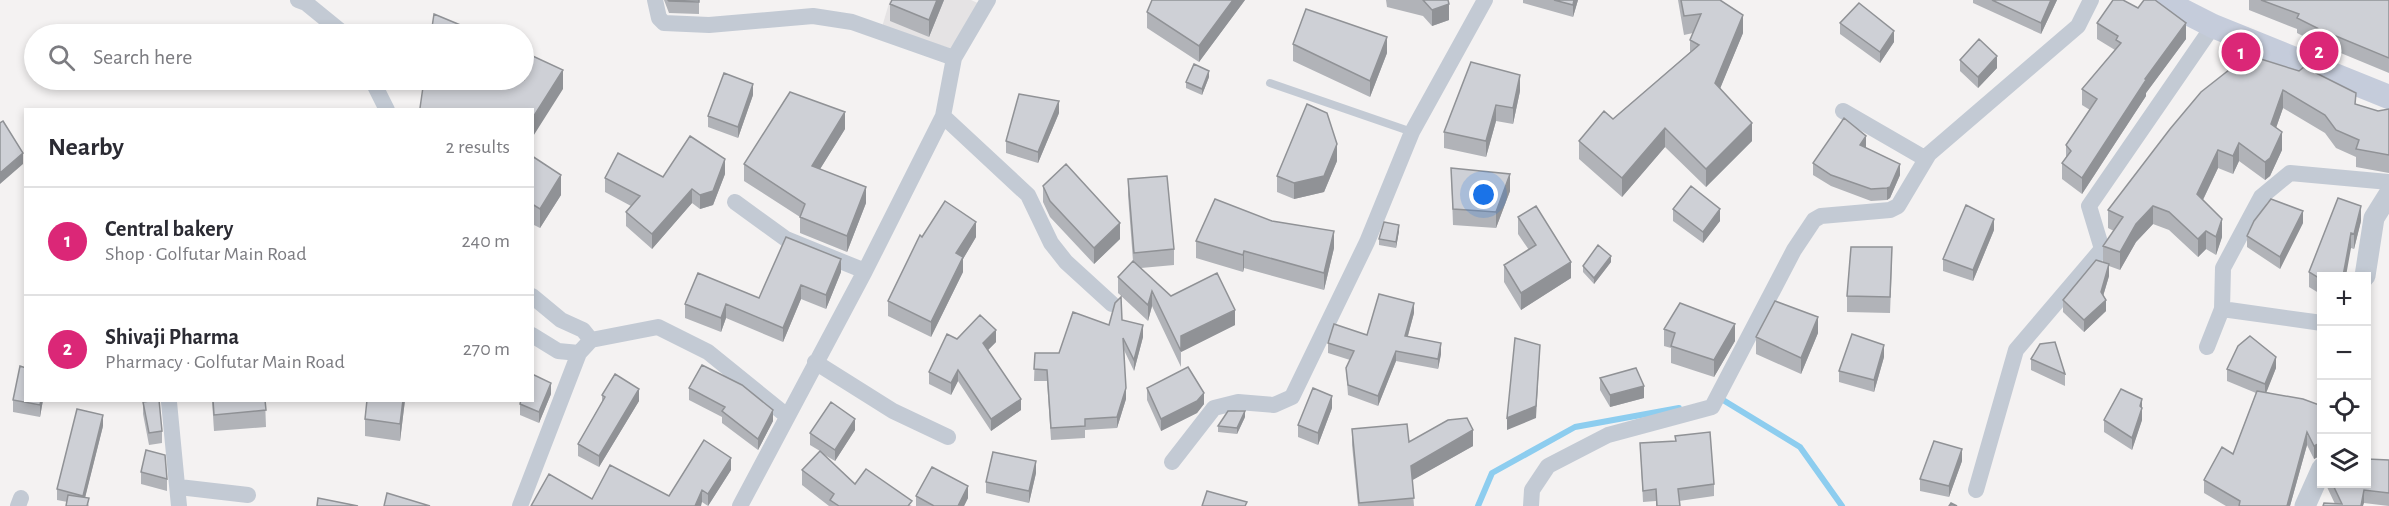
<!DOCTYPE html>
<html lang="en">
<head>
<meta charset="utf-8">
<style>
  body { margin:0; font-family:"Alegreya Sans",sans-serif; background:#f2f2f3; color:#2b2b33 }
  .controls { position:absolute; right:18px; bottom:18px; display:grid; overflow:hidden; border-radius:0px; box-shadow:0 3px 9px #0003 }
  .controls button { width:54px; height:54px; display:grid; place-items:center; padding:0; border:0; border-bottom:2px solid #e1e1e2; background:#fff; color:#2b2b33; font:30px sans-serif }
  .you { position:absolute; left:1484px; top:195px; width:21px; height:21px; margin:-15px; border:4px solid #fff; border-radius:50%; background:#1a73e8; box-shadow:0 0 0 9px #1a73e833 }
  .badge { display:grid; place-items:center; width:39px; height:39px; border-radius:50%; background:#db2777; color:#fff; font-size:20px; font-weight:700 }
  .pin { position:absolute; translate:-50% -50%; border:3px solid #fff; box-shadow:0 2px 6px #0006 }
  .list { margin:0; padding:0; list-style:none }
  h2 { display:flex; justify-content:space-between; align-items:center; height:78px; margin:0; padding:0 24px; font-size:26px }
  h2 small { font-size:20px; font-weight:400; color:#7c7c81 }
  .list li { display:grid; grid-template-columns:39px 1fr auto; gap:18px; align-items:center; box-sizing:border-box; height:108px; padding:0 24px; border-top:2px solid #e1e1e2 }
  .list b { display:block; font-size:22px; white-space:nowrap }
  .list p { margin:0; font-size:20px; white-space:nowrap; color:#7c7c81 }
  .list em { font-size:20px; font-style:normal; color:#7c7c81 }
  .icon { flex:none; width:33px; height:33px; fill:none; stroke:currentColor; stroke-width:2; stroke-linecap:round; stroke-linejoin:round }
  .map { position:relative; flex:none; width:2389px; height:506px; overflow:hidden }
  .search { position:absolute; background:#fff; box-shadow:0 3px 9px #0003; left:24px; top:24px; width:510px; height:66px; display:flex; align-items:center; gap:15px; box-sizing:border-box; padding:0 21px; border-radius:33px; color:#7c7c81; font-size:22px }
  .panel { position:absolute; background:#fff; box-shadow:0 3px 9px #0003; left:24px; top:108px; width:510px; height:294px; border-radius:0px }
  .map>svg:first-child { display:block }
  .education { fill:#e5e3e4 }
  .lines { fill:none; stroke-linecap:round; stroke-linejoin:round }
  .stream { stroke:#8dcdef; stroke-width:6 }
  .service { stroke:#c3cad4; stroke-width:8 }
  .minor { stroke:#c3cad4; stroke-width:16 }
  .tertiary { stroke:#c3cad4; stroke-width:21 }
  .secondary { stroke:#c5ccdb; stroke-width:24 }
  .wall { fill:#b1b3b8 }
  .shaded-wall { fill:#909296 }
  .building { fill:#ced0d6; stroke:#909296; stroke-width:1.5 }
</style>
</head>
<body>
<div class="map">
<svg width="2389" height="506" viewBox="0 0 2389 506">
  <rect width="100%" height="100%" fill="#f4f2f2"/>
  <path class="education" d="M890,0H971L980,4L952,49L882,27Z"/>
  <g class="lines">
    <path class="stream" d="M1718,401L1723,400L1800,447L1842,506
      M1478,506L1492,473L1575,427L1679,408"/>
    <path class="service" d="M1270,83L1412,132"/>
    <path class="minor" d="M298,0L306,3L344,34
      M655,0L659,18L664,23L709,25L813,16L852,22L954,58
      M372,80L387,110
      M1843,111L1926,159
      M943,116L1028,195L1051,243L1066,262L1112,304
      M735,202L786,239L865,271
      M532,296L561,320L583,330L591,340L658,327L708,352L787,416
      M2222,309L2223,268L2261,197L2290,173L2389,182
      M532,335L558,351L579,353
      M2207,347L2222,309L2322,323
      M815,362L893,411L948,437
      M169,402L179,506
      M1172,462L1214,408L1238,402L1274,405L1292,397L1367,242L1412,132L1485,0
      M179,487L248,495
      M1976,490L2016,350L2102,249L2089,206L2213,26
      M18,506L21,498
      M520,506L579,353L591,340
      M740,506L865,271L943,116L954,58L988,0
      M1531,506L1532,490L1548,466L1608,435L1712,407L1794,250L1814,220L1821,216L1890,210L1898,206L1929,154L2078,26L2091,0"/>
    <path class="tertiary" d="M2365,276L2374,218L2389,194
      M2305,506L2322,468"/>
    <path class="secondary" d="M2162,0L2213,26L2389,97"/>
  </g>
  <path class="wall" d="M664,0H699V14L669,13Z
    M892,0H944L929,37L890,21V4Z
    M1245,0L1199,62L1147,28V12Z
    M1386,0H1448L1449,20L1432,26L1423,16L1387,7Z
    M1523,0H1578L1573,17L1523,3Z
    M1678,0H1720L1743,33L1720,88L1752,141L1706,187L1665,147L1622,197L1579,159V141L1613,119L1690,52V40L1693,33L1684,35Z
    M1973,0H2057L2041,34L1973,3Z
    M2249,0H2389V73L2319,44L2297,33V29L2249,10Z
    M1840,23L1894,42L1880,63L1840,34Z
    M2097,23L2186,39L2146,93V96L2082,194L2062,179V163L2066,157V145L2090,110L2082,105V89L2115,50L2097,39Z
    M1293,44L1387,53L1370,97L1293,61Z
    M2248,55L2356,105L2378,111L2389,109V173L2356,167V157L2336,148L2325,133L2283,108L2276,128L2282,150L2270,176L2265,180L2239,161L2233,174L2218,168L2203,200L2222,237L2216,255L2206,249L2198,257L2169,230L2153,224L2136,242L2120,270L2109,266V276L2103,296L2106,311L2084,332L2063,312V300L2103,263V246L2114,231L2108,228V210Z
    M1960,60L1997,68L1978,88L1960,71Z
    M1209,77L1202,95L1186,88V82Z
    M1520,91L1513,124L1496,121L1486,157L1444,148V132Z
    M753,95L738,138L708,127V116Z
    M1059,113L1038,163L1006,153V141Z
    M845,129L820,169L866,203L847,252L800,233V217L744,181V164Z
    M1866,148L1900,175L1890,198L1887,200L1871,201L1831,186L1813,175V163Z
    M532,156L561,195L540,228L532,224Z
    M1337,161L1324,192L1294,199L1277,192V176Z
    M1451,168L1510,191L1496,228L1453,225Z
    M725,174L713,205L700,209L692,203L652,249L626,226V212L631,206L605,192V178L663,177Z
    M1128,179L1174,249V265L1141,268L1171,296L1235,325L1181,352V367L1152,306L1148,321L1118,293V277L1133,261L1128,195Z
    M1043,186L1120,239L1094,264L1050,217L1043,202Z
    M1673,209L1720,221L1703,243L1673,221Z
    M1518,217L1571,278L1521,310L1504,282V265L1529,250L1518,234Z
    M2361,221L2354,249L2351,248L2322,276V295L2309,287V272Z
    M2303,223L2280,269L2247,247V236Z
    M1994,230L1973,281L1943,271V259Z
    M1399,231L1396,248L1379,245V239Z
    M922,237H976L963,259V272L931,337L888,316V301Z
    M1196,241L1334,248L1324,290L1244,268L1243,272L1196,258Z
    M1611,262L1594,284L1583,272V266Z
    M1892,263L1890,313L1847,312V296Z
    M841,272L826,309L801,299L783,342L726,318L721,332L685,318V304L759,298Z
    M1414,313L1408,336L1441,354L1438,369L1396,361L1378,406L1348,395L1346,368L1350,360L1328,353V343L1367,335Z
    M1122,320L1143,337L1134,371L1124,350L1126,399L1117,428L1085,430V438L1051,440L1047,381H1034L1035,353H1059L1109,325Z
    M1664,329L1735,341L1714,377L1671,363V348L1664,346Z
    M1818,333L1801,374L1756,354V337Z
    M957,339L996,342L988,350L1021,410L991,431L958,381L951,395L929,384V372Z
    M1884,357L1874,392L1839,382V371Z
    M2031,359L2065,374V386L2031,370Z
    M2276,368L2266,392L2322,406V455L2314,459L2307,445L2290,506H2226L2204,493V480L2233,454L2256,393L2227,381V369Z
    M1600,378L1644,398L1610,407L1600,390Z
    M689,388L773,421L758,450L722,423V417L689,400Z
    M1147,388L1204,404L1197,413L1161,431L1147,400Z
    M551,394L539,423L520,415V404Z
    M602,395L639,401L599,467L578,456V444L602,402Z
    M2142,399V420L2132,450L2104,432V420Z
    M13,400H43L40,417L13,412Z
    M212,400H265L266,427L214,431Z
    M405,400L400,441L365,436V419Z
    M143,402L162,431V443L149,445L143,414Z
    M1332,408L1318,445L1298,437V425Z
    M1245,417L1237,434L1218,432V426Z
    M103,426L85,497L89,506L57,500V489Z
    M1352,429L1409,442L1473,446L1412,480L1414,506H1358L1352,445Z
    M855,430L835,461L823,454L855,484L912,506H829L802,485V470L820,451L810,445V433Z
    M1640,443L1714,484V496L1679,501L1680,506H1656V501L1643,502Z
    M2389,460V506L2364,503L2335,504L2327,487V483H2367Z
    M1962,461L1949,497L1920,491V479Z
    M731,470L708,506L702,502L531,506L592,499L669,496Z
    M141,472L167,479V491L141,484Z
    M1036,473L1029,503L986,493V482Z
    M916,496L968,498L964,506H916Z"/>
  <path class="shaded-wall" d="M937,0H944L929,37V20Z
    M1233,0H1245L1199,62V46Z
    M1574,0H1578L1573,17V5Z
    M2051,0H2057L2041,34V23Z
    M1449,4V20L1432,26V10Z
    M1743,15V33L1715,101V83Z
    M2186,23V39L2146,93V96L2082,194V178L2145,79Z
    M1894,31V42L1880,63V52Z
    M1387,37V53L1370,97V81Z
    M1997,56V68L1978,88V77Z
    M563,70V89L532,138V119Z
    M1209,71V77L1202,95V89Z
    M1520,75V91L1513,124V108Z
    M753,84V95L738,138V127Z
    M2283,90V108L2271,142V124Z
    M1059,101V113L1038,163V152Z
    M1496,105V121L1486,157V141Z
    M845,112V129L812,182V166Z
    M1752,123V141L1706,187V169Z
    M1665,128V147L1622,197V178Z
    M2282,132V150L2270,176L2265,180V162Z
    M1866,136V148L1860,145Z
    M2239,143V161L2233,174V156Z
    M1337,144V161L1324,192L1294,199V183Z
    M2218,150V168L2197,212V194Z
    M23,153V164L0,184V173Z
    M725,159V174L713,205L700,209V195Z
    M1900,164V175L1890,198L1887,200V188Z
    M1510,174V191L1496,228V212Z
    M561,175V195L540,228V209Z
    M866,187V203L847,252V236Z
    M692,189V203L652,249V234Z
    M2153,206V224L2136,242L2120,270V252L2136,224Z
    M2361,206V221L2354,249V234Z
    M1720,209V221L1703,243V232Z
    M2303,211V223L2280,269V257Z
    M1994,219V230L1973,281V270Z
    M2222,219V237L2216,255V237Z
    M976,222V237L963,259V272L931,337V322L956,253Z
    M1120,223V239L1094,264V248Z
    M1399,225V231L1396,248V242Z
    M1334,231V248L1324,290V273Z
    M2206,231V249L2198,257V239Z
    M2351,233V248L2346,276H2343Z
    M1244,251V268L1243,272V255Z
    M1611,256V262L1594,284V278Z
    M841,259V272L826,309V295Z
    M1571,262V278L1521,310V293Z
    M2109,264V276L2101,303V292Z
    M801,285V299L783,342V328Z
    M1152,291V306L1148,321V305Z
    M2106,300V311L2084,332V320Z
    M1414,303V313L1405,346V336Z
    M726,304V318L721,332V318Z
    M1235,310V325L1181,352V367V336Z
    M1818,317V333L1801,374V358Z
    M1735,324V341L1714,377V360Z
    M1143,325V337L1134,371V360Z
    M996,330V342L983,355V343Z
    M1441,343V354L1438,369V359Z
    M1540,345L1536,418L1507,430V418Z
    M1884,345V357L1874,392V380Z
    M1396,351V361L1378,406V396Z
    M2276,357V368L2265,396V384Z
    M958,370V381L951,395V383Z
    M551,383V394L539,423V412Z
    M1644,386V398L1610,407V395Z
    M1126,388V399L1117,428V417Z
    M639,389V401L599,467V456Z
    M1204,393V404L1197,413L1161,431V419Z
    M1332,396V408L1318,445V433Z
    M1021,399V410L991,431V419Z
    M2142,399V420L2132,450V438L2140,406Z
    M41,400H43L40,417V405Z
    M403,400H405L400,441V424Z
    M773,410V421L758,450V439Z
    M1245,411V417L1237,434V428Z
    M103,415V426L83,506V496Z
    M855,419V430L835,461V450Z
    M1473,430V446L1411,481V466Z
    M2307,432V445L2290,506H2287Z
    M2321,442V455L2314,459V446Z
    M1962,449V461L1949,497V486Z
    M731,458V470L708,506V494Z
    M1036,461V473L1029,503V491Z
    M968,486V498L964,506H958Z
    M702,490V502L701,506H695Z
    M2364,490V503L2363,506H2361Z"/>
  <path class="building" d="M668,0H699V2L669,1Z
    M892,0H937L929,20L890,4Z
    M1152,0H1233L1199,46L1147,12Z
    M1423,0H1448L1449,4L1432,10Z
    M1554,0H1574L1573,5Z
    M1681,0H1720L1743,15L1715,83L1752,123L1706,169L1665,128L1622,178L1579,141L1604,111L1613,119L1699,45L1690,40L1701,14L1684,16Z
    M1992,0H2051L2041,23Z
    M2113,0H2123L2138,8L2144,0H2155L2186,23L2145,79L2146,80L2082,178L2062,163L2071,151L2066,145L2097,99L2082,89L2121,43L2116,40L2118,36L2097,23Z
    M2261,0H2389V58L2319,29L2297,18L2299,14Z
    M1859,3L1894,31L1880,52L1840,23Z
    M1306,9L1387,37L1370,81L1293,44Z
    M434,14L482,34H431Z
    M1979,39L1997,56L1978,77L1960,60Z
    M524,52L563,70L532,119V110H421L420,108L424,80H524Z
    M2248,55L2299,71L2304,67L2356,93L2355,104L2378,111L2389,109V155L2356,149L2359,140L2336,130L2325,115L2283,90L2271,124L2282,132L2270,158L2265,162L2239,143L2233,156L2218,150L2197,194L2222,219L2216,237L2206,231L2198,239L2169,212L2153,206L2136,224L2120,252L2103,246L2123,217L2108,210L2170,129L2201,92Z
    M1471,62L1520,75L1513,108L1496,105L1486,141L1444,132Z
    M1194,64L1209,71L1202,89L1186,82Z
    M724,73L753,84L738,127L708,116Z
    M790,92L845,112L812,166L866,187L847,236L800,217L805,204L744,164Z
    M1019,94L1059,101L1038,152L1006,141Z
    M1307,104L1327,113L1337,144L1324,176L1294,183L1277,176Z
    M1844,118L1866,136L1860,145L1900,164L1890,187L1887,188L1871,189L1831,175L1813,163Z
    M3,121L23,153L0,173V123Z
    M690,136L725,159L713,191L700,195L692,189L652,234L626,212L640,196L605,178L618,153L663,177Z
    M532,156L561,175L540,209L532,204Z
    M1066,164L1120,223L1094,248L1050,201L1043,186Z
    M1451,168L1510,174L1496,212L1453,209Z
    M1167,176L1174,249L1134,253L1128,179Z
    M1691,186L1720,209L1703,232L1673,209Z
    M2338,198L2361,206L2354,234L2351,233L2343,276H2322V280L2309,272Z
    M1215,199L1272,221L1334,231L1324,273L1244,251L1243,255L1196,241Z
    M2271,199L2303,211L2280,257L2247,236L2254,221Z
    M945,201L976,222L956,253L963,257L931,322L888,301L920,235L922,237Z
    M1966,205L1994,219L1973,270L1943,259Z
    M1536,206L1571,262L1521,293L1504,265L1536,245L1518,217Z
    M1384,222L1399,225L1396,242L1379,239Z
    M786,237L841,259L826,295L801,285L783,328L726,304L721,318L685,304L698,273L759,298Z
    M1598,245L1611,256L1594,278L1583,266Z
    M1851,247H1892L1890,297L1847,296Z
    M2096,260L2109,264L2101,292L2106,300L2084,320L2063,300Z
    M1133,261L1171,296L1217,273L1235,310L1181,336V351L1152,291L1148,305L1118,277Z
    M1379,294L1414,303L1405,336L1441,343L1438,359L1396,351L1378,396L1348,385L1346,368L1354,351L1328,343L1334,324L1367,335Z
    M1121,297L1122,320L1143,325L1134,360L1123,338L1126,388L1117,417L1085,419V426L1051,428L1047,370L1034,369L1035,353H1059L1073,312L1109,325L1115,303Z
    M1775,301L1818,317L1801,358L1756,337Z
    M1680,303L1735,324L1714,360L1671,346L1675,333L1664,329Z
    M980,315L996,330L983,343L1021,399L991,419L958,370L951,383L929,372L947,334L957,339Z
    M1852,334L1884,345L1874,380L1839,371Z
    M2250,336L2276,357L2265,384L2227,369L2238,346Z
    M1515,338L1540,345L1536,406L1507,418Z
    M2055,342L2065,374L2031,359L2040,344Z
    M702,365L742,385L773,410L758,439L722,411L725,407L689,388Z
    M20,366L26,368V400H41L40,405L13,400Z
    M1188,367L1204,393L1197,401L1161,419L1147,388Z
    M1636,368L1644,386L1610,395L1600,378Z
    M532,374L551,383L539,412L520,404L521,400H532Z
    M615,374L639,389L599,456L578,444L605,397L602,395Z
    M1313,388L1332,396L1318,433L1298,425Z
    M2121,389L2142,399L2140,406L2142,408L2132,438L2104,420Z
    M2257,391L2303,399L2322,406V442L2314,446L2307,432L2287,506H2239L2240,501L2204,480L2222,447L2233,454Z
    M156,400H159L162,431L149,433L143,402Z
    M213,400H265L266,410L214,415Z
    M367,400H403L400,424L365,419Z
    M831,402L855,419L835,450L810,433Z
    M77,409L103,415L83,496L57,489Z
    M1228,411H1245L1237,428L1218,426Z
    M1467,418L1473,430L1411,466L1414,498L1359,503L1352,429L1407,424L1409,442L1448,420Z
    M1710,432L1714,484L1678,489L1680,506H1657L1656,489L1643,491L1640,443L1676,441L1675,436Z
    M704,440L731,458L708,494L702,490L695,506H531L549,474L592,499L610,465L669,496Z
    M1934,441L1962,449L1949,486L1920,479Z
    M146,450L165,455L167,479L141,472Z
    M820,451L855,484L866,469L912,501L908,506H839L830,500L834,494L802,470Z
    M993,452L1036,461L1029,491L986,482Z
    M2367,459L2389,460V493L2364,490L2361,506H2323L2324,503L2342,504L2332,483H2367Z
    M932,467L968,486L958,506H934L916,496Z
    M1207,491L1247,502L1245,506H1202Z
    M387,493L430,506H384Z
    M68,495L89,498L87,506H66Z
    M318,498L358,506H317Z
    M1951,503L1957,506H1949Z"/>
</svg>
<div class="controls">
<button>+</button>
<button>−</button>
<button><svg class="icon" aria-label="locate" viewBox="0 0 24 24"><circle cx="12" cy="12" r="6"/><path d="M12 2v4M12 18v4M2 12h4M18 12h4"/></svg></button>
<button><svg class="icon" aria-label="layers" viewBox="0 0 24 24"><path d="M12 4l9 5-9 5-9-5zM3 14l9 5 9-5"/></svg></button>
</div>
<div class="you"></div>
<div class="pin badge" style="left:2241px;top:52px">1</div>
<div class="pin badge" style="left:2319px;top:51px">2</div>
<div class="search"><svg class="icon" aria-label="search" viewBox="0 0 24 24"><circle cx="10" cy="10" r="6"/><path d="M15 15l6 6"/></svg>Search here</div>
<section class="panel">
<h2>Nearby<small>2 results</small></h2>
<ul class="list">
<li><span class="badge">1</span><div><b>Central bakery</b><p>Shop · Golfutar Main Road</p></div><em>240 m</em></li>
<li><span class="badge">2</span><div><b>Shivaji Pharma</b><p>Pharmacy · Golfutar Main Road</p></div><em>270 m</em></li>
</ul>
</section>
</div>
</body>
</html>
